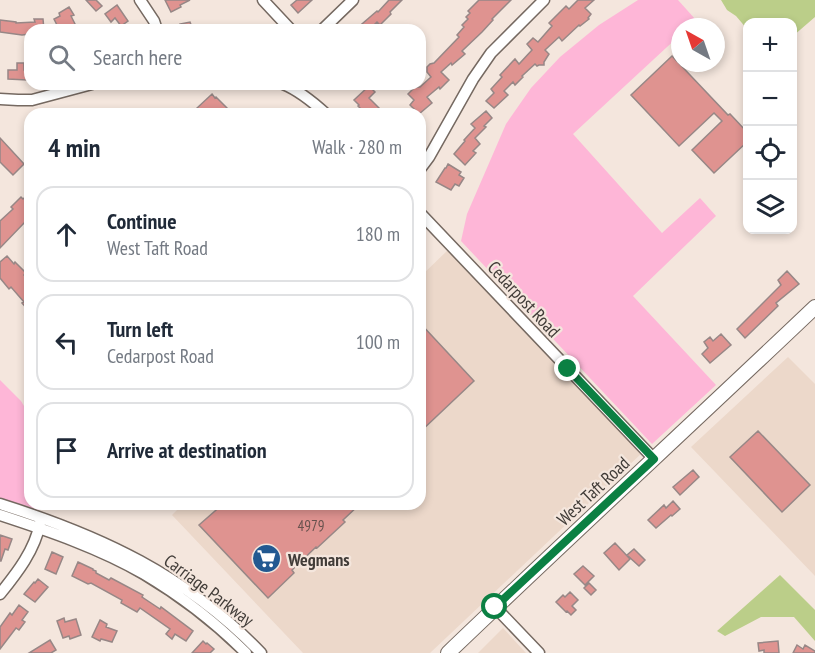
<!DOCTYPE html>
<html lang="en">
<head>
<meta charset="utf-8">
<style>
  body { margin:0; font-family:"PT Sans Narrow",sans-serif; background:#f6f6f7; color:#1f2937 }
  .controls { position:absolute; right:18px; top:18px; display:grid; overflow:hidden; border-radius:12px; box-shadow:0 3px 9px #0003 }
  .controls button { width:54px; height:54px; display:grid; place-items:center; padding:0; border:0; border-bottom:2px solid #e0e1e3; background:#fff; color:#1f2937; font:30px sans-serif }
  .compass { position:absolute; left:671px; top:18px; width:54px; height:54px; border-radius:50%; background:#fff; box-shadow:0 3px 9px #0003; rotate:320deg }
  .stop { position:absolute; width:18px; height:18px; margin:-14px; border:4px solid #0b8043; border-radius:50%; background:#fff }
  .stop.end { background:#0b8043; border-color:#fff; box-shadow:0 2px 6px #0008 }
  .list { margin:0; padding:0; list-style:none }
  h2 { display:flex; justify-content:space-between; align-items:center; height:78px; margin:0; padding:0 24px; font-size:26px }
  h2 small { font-size:20px; font-weight:400; color:#747a83 }
  .list li { display:grid; grid-template-columns:39px 1fr auto; gap:18px; align-items:center; box-sizing:border-box; height:96px; margin:0 12px 12px; padding:0 12px; border:2px solid #e0e1e3; border-radius:18px }
  .list b { display:block; font-size:22px; white-space:nowrap }
  .list p { margin:0; font-size:20px; white-space:nowrap; color:#747a83 }
  .list em { font-size:20px; font-style:normal; color:#747a83 }
  .icon { flex:none; width:33px; height:33px; fill:none; stroke:currentColor; stroke-width:2; stroke-linecap:round; stroke-linejoin:round }
  .map { position:relative; flex:none; width:815px; height:653px; overflow:hidden }
  .search { position:absolute; background:#fff; box-shadow:0 3px 9px #0003; left:24px; top:24px; width:402px; height:66px; display:flex; align-items:center; gap:15px; box-sizing:border-box; padding:0 21px; border-radius:18px; color:#747a83; font-size:22px }
  .panel { position:absolute; background:#fff; box-shadow:0 3px 9px #0003; left:24px; top:108px; width:402px; height:402px; border-radius:18px }
  .map>svg:first-child { display:block }
  .built { fill:#ecd8ca }
  .green { fill:#feb6d7 }
  .water { fill:#bbce89 }
  .building { fill:#df9390; stroke:#978786; stroke-width:1.5 }
  .lines { fill:none; stroke-linecap:round; stroke-linejoin:round }
  .minor-casing { stroke:#756961; stroke-width:13 }
  .major-casing { stroke:#756961; stroke-width:16 }
  .minor { stroke:#fff; stroke-width:10 }
  .major { stroke:#fff; stroke-width:14 }
  .route { stroke:#0b8043; stroke-width:8 }
  .labels { text-anchor:middle; dominant-baseline:central; stroke-width:4.5; stroke-linejoin:round; paint-order:stroke }
  .number-label { font-size:15px; fill:#68524e }
  .street-label { font-size:18px; fill:#413c38; stroke:#f4e6dd }
  .poi-label { font-size:18px; font-weight:bold; fill:#413c38; stroke:#f4e6dd; text-anchor:start }
</style>
</head>
<body>
<div class="map">
<svg width="815" height="653" viewBox="0 0 815 653">
  <rect width="100%" height="100%" fill="#f4e6dd"/>
  <path class="built" d="M449,249L642,453L430,653H303L172,515L183,504H420V277Z
    M788,357L815,384V576L691,447Z
    M503,628L526,653H478Z"/>
  <path class="green" d="M638,0H678L696,20L689,27H680V35L573,134L662,233L700,198L716,216L633,296L716,385L652,444L461,241L467,214L506,124L531,88L560,57L599,25Z
    M0,380L21,401L30,416V504H40L39,510L0,498Z"/>
  <path class="water" d="M721,0H815V17L793,36L792,22H748L747,29L736,16L727,10Z
    M780,575L815,610V641L794,617H761L725,636L717,631Z"/>
  <path class="building" d="M86,0H96L102,6L96,11Z
    M165,0H190L180,5L181,7L171,12Z
    M297,0H312L298,13L291,5Z
    M389,0H402L390,12L391,14L380,25L377,22L369,30H355L377,11L378,12Z
    M479,0H511L492,19L493,20L482,32L462,51L465,54L452,65L451,63L441,72L449,80L440,89L439,87L427,97L432,103L419,114L410,105L414,100L408,94L415,87H420L431,77L427,72V67L430,64L434,63L459,37L457,35L464,27L462,25L468,19L466,17L470,13L468,11Z
    M578,0H594L585,8L591,14L588,18L589,19L580,26L579,25L562,41L559,37L545,50L549,54L544,62V65H539L537,66L535,64L522,76L523,77L515,85L513,82L504,91L508,95L494,108L486,101L494,93L491,89L502,77L500,75L515,59L519,64L532,50L527,44L533,38L538,42L552,26L549,23L566,6L569,9Z
    M117,5L128,21L121,26L115,18L111,22L105,14Z
    M69,7L74,15L71,16L75,24L69,28L67,25L59,29L54,19L60,16L59,13Z
    M34,19H43L44,30H30V34L22,35L0,32V20L16,22V23L35,22Z
    M190,22L193,30H182L180,24Z
    M672,56L728,115L730,114L747,132V142L714,173L692,150L722,121L714,113L679,146L631,95Z
    M17,63H24V70H27V80L8,79V70H17Z
    M369,86L375,92L369,98L385,114H354L360,108L358,106L359,105L354,100Z
    M212,94L215,98L216,97L227,108L226,109L231,114H202L197,108Z
    M486,111L492,118L484,126L486,127L475,138L480,144L473,151L476,153L465,165L454,154L465,141L464,140L475,128L471,124Z
    M0,138L24,164L13,175L0,162Z
    M448,164L461,172L459,175L464,178L459,186L455,184L451,190L436,182L445,168H446Z
    M30,193V220L26,224L25,222L0,248V221L13,209L11,207L21,197L23,199Z
    M7,256L14,264L15,262L26,273L24,275L30,281V312L22,303L24,302L11,287L9,289L0,278V262Z
    M787,271L799,284L776,303L778,306L745,338L737,329L781,285L778,280Z
    M420,323L474,381L420,432Z
    M721,334L731,345L710,363L702,354L708,348L704,342L710,337L713,341Z
    M758,431L810,485L782,512L730,457Z
    M693,470L699,477L680,495L673,487Z
    M673,501L680,509L672,516L671,515L656,528L648,520L664,505L666,508Z
    M223,504H360L343,520L345,522L317,548L316,547L292,570L294,573L268,598L199,525Z
    M0,535L12,539L8,550L5,549L1,561H0Z
    M615,543L630,559L619,570L604,553Z
    M634,549L645,560L639,566L627,555Z
    M52,552L63,557L56,574L45,569Z
    M78,562L93,569V570L96,571V573L109,580L111,578L143,595L142,597L160,609L161,607L193,631L186,641L175,634L172,639L166,634L170,629L140,608L137,612L121,603L122,600L91,583L88,584L72,576Z
    M583,566L594,576L585,585L574,574Z
    M38,579L48,587L35,602L24,594L34,582L35,583Z
    M589,583L596,590L591,595L584,588Z
    M570,592L578,600L572,606L576,610L571,615L567,611L566,612L556,602L563,595L565,597Z
    M19,605L28,612L22,620L25,622L19,630L16,628L0,649V627L10,613L12,615Z
    M64,618L65,622L76,619L81,635L70,639L69,636L63,638L57,621Z
    M100,620L107,624L106,627L117,631L112,642L101,639L100,641L92,637Z
    M50,640L56,650L51,653H29Z
    M203,641L206,644L207,643L214,649L210,653H192Z
    M778,641L779,653H764V650L759,651L758,643Z
    M797,645L803,649L805,645L815,651V653H793Z"/>
  <g class="lines">
    <defs>
      <path id="minor" d="M140,0L154,21L157,30
        M263,0L291,30
        M322,30L353,0
        M283,84C300,91 313,102 326,114
        M0,99L18,100H32L92,84
        M420,169L429,157L473,79L491,53L544,0
        M420,213L654,459
        M0,504C101,536 186,575 261,653
        M0,515C49,531 99,548 144,574C181,596 216,623 246,653
        M0,594C17,573 35,550 40,523
        M495,607L539,653"/>
      <path id="major" d="M448,653C569,537 693,423 815,307"/>
    </defs>
    <use href="#minor" class="minor-casing"/>
    <use href="#major" class="major-casing"/>
    <use href="#minor" class="minor"/>
    <use href="#major" class="major"/>
  </g>
  <g class="lines">
    <path class="route" d="M495,607L654,459L568,369"/>
  </g>
  <defs>
    <symbol id="supermarket-disc" viewBox="-11 -11 22 22"><circle r="9.5" fill="#235991" stroke="#f4e6dd"/><path d="M-6-5.5h2.5l.6 2H6L4.5 2H-2.5L-4.4-4H-6ZM-1.5 3.2a1.3 1.3 0 1 0 .1 0ZM3 3.2a1.3 1.3 0 1 0 .1 0Z" fill="#fff"/></symbol>
  </defs>
  <g fill-rule="evenodd">
    <use href="#supermarket-disc" x="250" y="542" width="33" height="33"/>
  </g>
  <g class="labels">
    <g class="number-label">
      <text x="311" y="525">4979</text>
    </g>
    <g class="street-label">
      <text transform="translate(524 299) rotate(47)">Cedarpost Road</text>
      <text transform="translate(593 491) rotate(-43)">West Taft Road</text>
      <text transform="translate(209 590) rotate(37)">Carriage Parkway</text>
    </g>
    <g class="poi-label">
      <text x="288" y="559">Wegmans</text>
    </g>
  </g>
</svg>
<div class="controls">
<button>+</button>
<button>−</button>
<button><svg class="icon" aria-label="locate" viewBox="0 0 24 24"><circle cx="12" cy="12" r="6"/><path d="M12 2v4M12 18v4M2 12h4M18 12h4"/></svg></button>
<button><svg class="icon" aria-label="layers" viewBox="0 0 24 24"><path d="M12 4l9 5-9 5-9-5zM3 14l9 5 9-5"/></svg></button>
</div>
<svg class="compass" viewBox="-18 -18 36 36"><path d="M0-13l5 13h-10z" fill="#e53935"/><path d="M0 13l5-13h-10z" fill="#747a83"/></svg>
<div class="stop" style="left:495px;top:607px"></div>
<div class="stop end" style="left:568px;top:369px"></div>
<div class="search"><svg class="icon" aria-label="search" viewBox="0 0 24 24"><circle cx="10" cy="10" r="6"/><path d="M15 15l6 6"/></svg>Search here</div>
<section class="panel">
<h2>4 min<small>Walk · 280 m</small></h2>
<ul class="list">
<li><svg class="icon" aria-label="ahead" viewBox="0 0 24 24"><path d="M12 20V5M6 11l6-6 6 6"/></svg><div><b>Continue</b><p>West Taft Road</p></div><em>180 m</em></li>
<li><svg class="icon" aria-label="left" viewBox="0 0 24 24"><path d="M17 20v-9H6M10 6l-5 5 5 5"/></svg><div><b>Turn left</b><p>Cedarpost Road</p></div><em>100 m</em></li>
<li><svg class="icon" aria-label="arrive" viewBox="0 0 24 24"><path d="M6 21V4h12l-3 4 3 4H6"/></svg><div><b>Arrive at destination</b></div></li>
</ul>
</section>
</div>
</body>
</html>
